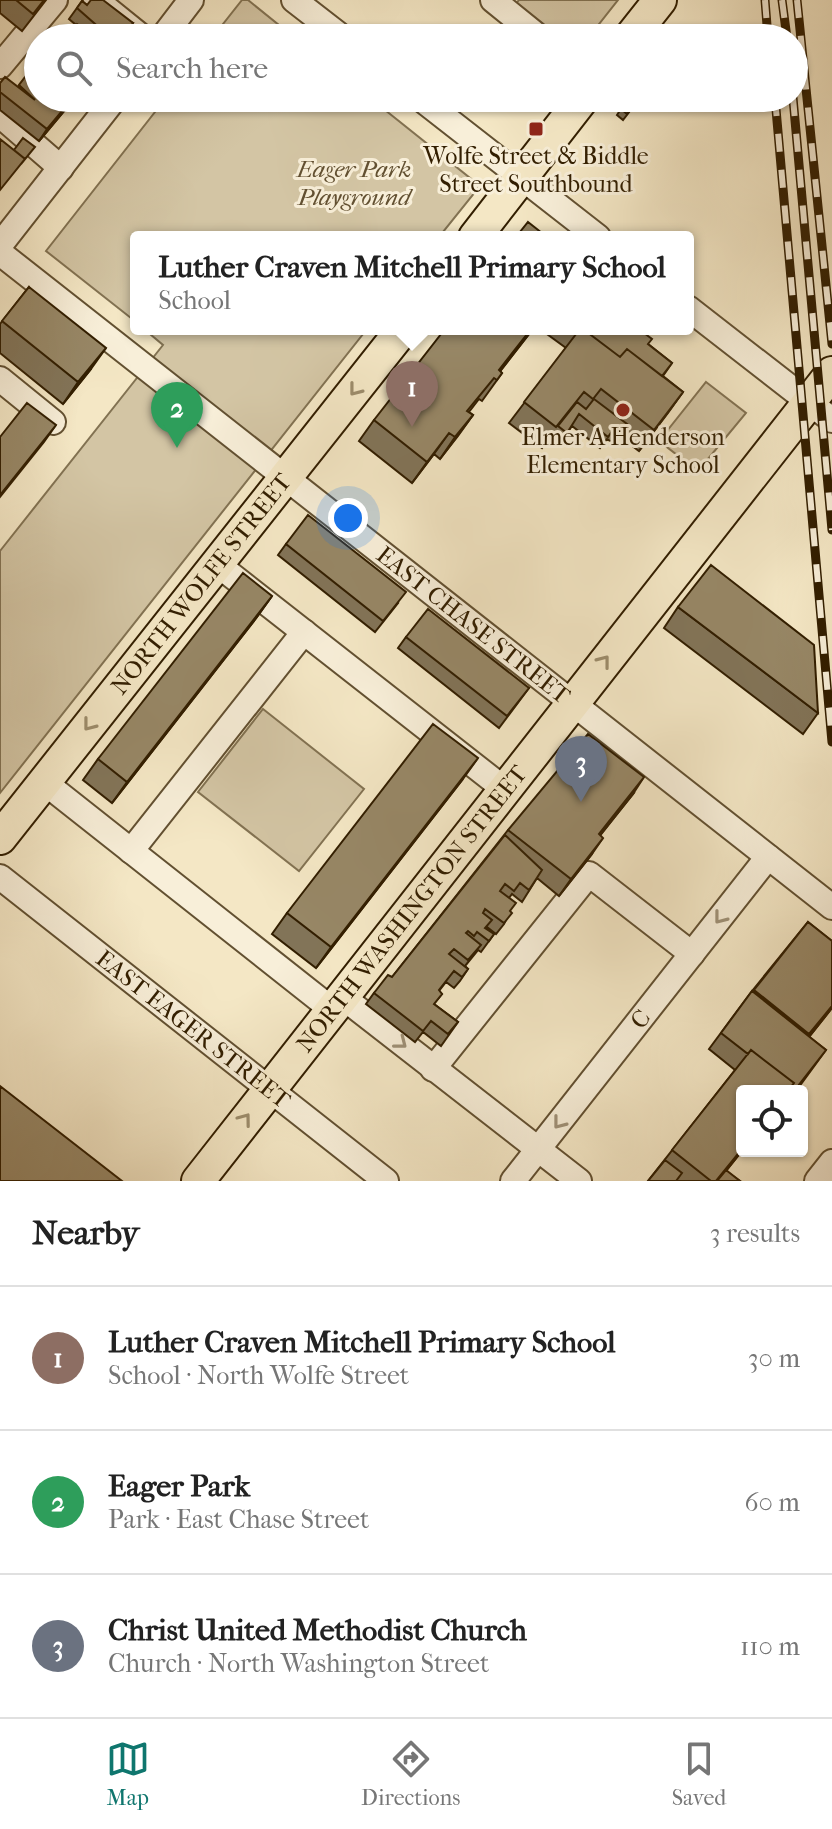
<!DOCTYPE html>
<html lang="en">
<head>
<meta charset="utf-8">
<style>
  body { margin:0; font-family:"IM FELL French Canon",serif; background:#f6f6f6; color:#222 }
  .controls { position:absolute; right:24px; bottom:24px; display:grid; overflow:hidden; border-radius:8px; box-shadow:0 2px 6px #0004 }
  .controls button { width:72px; height:72px; display:grid; place-items:center; padding:0; border:0; border-bottom:2px solid #e0e0e0; background:#fff; color:#222; font:40px sans-serif }
  .you { position:absolute; left:348px; top:518px; width:28px; height:28px; margin:-20px; border:6px solid #fff; border-radius:50%; background:#1a73e8; box-shadow:0 0 0 12px #1a73e833 }
  .badge { display:grid; place-items:center; width:52px; height:52px; border-radius:50%; background:#0f766e; color:#fff; font-size:26px; font-weight:700 }
  .pin { position:absolute; translate:-50% -66px; filter:drop-shadow(0 2px 4px #0008) }
  .pin::after { content:''; position:absolute; top:42px; width:28px; height:24px; background:inherit; clip-path:polygon(0 0,100% 0,50% 100%) }
  .popup { position:absolute; left:130px; top:231px; width:564px; height:104px; box-sizing:border-box; display:grid; place-content:center; border-radius:8px; background:#fff; filter:drop-shadow(0 2px 6px #0005); font-size:26px; white-space:nowrap; color:#767676 }
  .popup b { font-size:30px; color:#222 }
  .popup::after { content:''; position:absolute; left:50%; top:100%; margin-left:-16px; border:16px solid transparent; border-top-color:#fff }
  .list { margin:0; padding:0; list-style:none }
  h2 { display:flex; justify-content:space-between; align-items:center; height:104px; margin:0; padding:0 32px; font-size:34px }
  h2 small { font-size:26px; font-weight:400; color:#767676 }
  .list li { display:grid; grid-template-columns:52px 1fr auto; gap:24px; align-items:center; box-sizing:border-box; height:144px; padding:0 32px; border-top:2px solid #e0e0e0 }
  .list b { display:block; font-size:30px; white-space:nowrap }
  .list p { margin:0; font-size:26px; white-space:nowrap; color:#767676 }
  .list em { font-size:26px; font-style:normal; color:#767676 }
  .icon { flex:none; width:44px; height:44px; fill:none; stroke:currentColor; stroke-width:2; stroke-linecap:round; stroke-linejoin:round }
  .map { position:relative; flex:none; width:832px; height:1181px; overflow:hidden }
  .search { position:absolute; background:#fff; box-shadow:0 2px 6px #0004; left:24px; right:24px; top:24px; height:88px; display:flex; align-items:center; gap:20px; box-sizing:border-box; padding:0 28px; border-radius:44px; color:#767676; font-size:30px }
  .sheet { height:536px; background:#fff }
  nav { display:flex; justify-content:space-around; align-items:center; box-sizing:border-box; height:112px; border-top:2px solid #e0e0e0; background:#fff; font-size:22px; color:#767676 }
  nav a { display:grid; justify-items:center; gap:4px }
  nav .on { color:#0f766e }
  .map>svg:first-child { display:block }
  .green { fill:#d3c5a4; stroke:#827252; stroke-width:2 }
  .lines { fill:none; stroke-linecap:round; stroke-linejoin:round }
  .minor-casing { stroke:#625031; stroke-width:28 }
  .major-casing { stroke:#321e00; stroke-width:36 }
  .minor { stroke:#f8efd9; stroke-width:24 }
  .major { stroke:#f4e7c5; stroke-width:32 }
  .rail-casing { stroke:#321e00; stroke-width:9 }
  .rail { stroke:#f8efd9; stroke-width:6; stroke-dasharray:18; stroke-linecap:butt }
  .wall { fill:#827458; stroke:#321e00; stroke-width:2 }
  .shaded-wall { fill:#6a5e47; stroke:#321e00; stroke-width:2 }
  .building { fill:#978766; stroke:#321e00; stroke-width:2 }
  .oneway { stroke:#9d8d6c }
  .oneway2 { stroke:#9f9177 }
  .poi-dot { fill:#8f2418; stroke:#f8efd9; stroke-width:3 }
  .labels { text-anchor:middle; dominant-baseline:central; stroke-width:6; stroke-linejoin:round; paint-order:stroke }
  .poi-label { font-size:24px; fill:#321e00; stroke:#f8efd9 }
  .park-label { font-size:24px; font-style:italic; fill:#625031; stroke:#f8efd9 }
  .street-label { font-size:24px; fill:#321e00; stroke:#f8efd9 }
</style>
</head>
<body>
<div class="map">
<svg width="832" height="1181" viewBox="0 0 832 1181">
  <rect width="100%" height="100%" fill="#f4e7c5"/>
  <filter id="stains"><feTurbulence type="fractalNoise" baseFrequency=".0025" numOctaves="4"/><feColorMatrix values="0 0 0 0 .2 0 0 0 0 .09 0 0 0 0 .02 0 0 0 .5 -.17"/></filter>
  <radialGradient id="worn" r=".72"><stop offset=".6" stop-color="#630" stop-opacity="0"/><stop offset="1" stop-color="#630" stop-opacity=".3"/></radialGradient>
  <path class="green" d="M242,0H248L295,38H212Z
    M519,0H618L588,38H556L515,5Z
    M166,98H370L480,186L439,237H136V322L46,251Z
    M144,329H367L0,793V551L163,345Z
    M706,382L746,413L698,471L659,441Z
    M263,709L364,789L299,871L198,792Z"/>
  <g class="lines">
    <defs>
      <g id="minor">
        <path d="M96,0L143,38"/>
        <path d="M294,0L343,38"/>
        <path d="M493,0L540,38"/>
        <path d="M162,38L191,0"/>
        <path d="M0,66L55,0"/>
        <path d="M420,98L598,237"/>
        <path d="M0,115L61,168"/>
        <path d="M0,245L115,98"/>
        <path id="s1" d="M0,253L832,907"/>
        <path d="M688,308L832,420"/>
        <path d="M0,379L53,422"/>
        <path d="M217,564L503,788"/>
        <path d="M44,782L330,1008"/>
        <path d="M131,851L304,632"/>
        <path id="s2" d="M0,877L386,1181"/>
        <path d="M340,995L579,1181"/>
        <path d="M433,1069L589,874L692,954"/>
        <path id="s3" d="M513,1181L768,857"/>
        <path d="M817,1181L832,1162"/>
      </g>
      <g id="major">
        <path d="M630,38L660,0"/>
        <path d="M475,237L583,98"/>
        <path id="s4" d="M0,838L403,329"/>
        <path id="s5" d="M198,1181L832,373"/>
      </g>
    </defs>
    <use href="#minor" class="minor-casing"/>
    <use href="#major" class="major-casing"/>
    <use href="#minor" class="minor"/>
    <use href="#major" class="major"/>
    <defs>
      <path id="rail" d="M765,0L768,38
        M782,0L787,38
        M797,0L832,344
        M775,98L832,742
        M793,98L832,530"/>
    </defs>
    <use href="#rail" class="rail-casing"/>
    <use href="#rail" class="rail"/>
  </g>
  <path class="wall" d="M0,0H46L22,31L0,13Z
    M82,1L87,5L133,23L122,38H66L76,25L69,19Z
    M38,61V98H75L39,141L0,110V83L18,87Z
    M633,107L623,120L617,115L621,109Z
    M29,287L91,369L63,404L0,353V324Z
    M533,329L500,371L502,373L482,401L479,399L469,412L473,415L440,459L434,454L412,483L359,441L374,420Z
    M540,329H649L645,334L648,344L672,363L663,376L683,392L639,451L619,436L613,443L607,439L600,448L572,426L559,444L550,437L542,448L509,423L566,348Z
    M286,544L398,603L375,632L278,555Z
    M272,596L257,617L112,803L83,780L98,759Z
    M678,607L818,713L803,734L664,628Z
    M406,637L529,688L499,728L398,648Z
    M463,779L316,968L272,934L287,913Z
    M633,794L600,835L592,854L559,896L537,878L522,902L512,894L509,898L510,911L504,924L496,934L487,927L486,929L494,934L481,952L478,950L465,966L468,969L460,981L454,988L446,982L439,991L442,994L434,1004L458,1022L441,1046L423,1032L415,1042L366,1004L374,993L392,977L508,830Z
    M808,922L832,941V1008L809,1037L826,1050L796,1091H742V1151L726,1171L740,1181H648L735,1070L709,1049L752,991Z"/>
  <path class="shaded-wall" d="M73,98H75L39,141L47,129Z
    M531,329H533L495,378H494Z
    M106,348L91,369L63,404L78,382Z
    M683,392L668,413L639,451L654,430Z
    M473,415L458,436L440,459L455,437Z
    M56,425L44,442L0,497V495Z
    M449,433L434,454L412,483L427,462Z
    M272,596L257,617L112,803L127,782Z
    M478,758L463,779L316,968L331,947Z
    M644,777L633,794L588,851L599,834Z
    M603,838L592,854L559,896L571,879Z
    M832,1006V1008L798,1051L809,1034Z
    M742,1149V1151L718,1181H716Z"/>
  <path class="building" d="M16,0H44L33,14Z
    M91,0H103L133,23L121,38H111L77,8L82,1L87,5Z
    M77,24L97,38H66Z
    M32,68L38,73V98H73L47,129L0,92V83L5,77L35,100L19,85Z
    M627,102L633,107L627,114L621,109Z
    M23,138L35,147L21,164L25,159L14,150Z
    M0,139L25,159L0,190Z
    M528,222L547,237H516Z
    M29,287L106,348L78,382L2,321Z
    M445,329H531L499,370L502,373L497,380L494,378L467,411L473,415L455,437L449,433L427,462L374,420Z
    M580,329H583L620,357L627,349L683,392L654,430L601,389L593,399L584,392L556,427L524,402Z
    M583,329H648L644,333L652,339L648,344L672,363L662,376L627,349L620,357Z
    M594,399L627,424L621,432L615,427L608,437L579,414L567,433L558,426L577,402L586,409Z
    M27,403L56,425L0,495V437Z
    M308,515L406,592L383,621L286,544Z
    M711,565L814,645L818,713L678,607Z
    M243,573L272,596L127,782L98,759Z
    M428,609L529,688L507,716L406,637Z
    M433,724L478,758L331,947L287,913Z
    M588,734L644,777L599,834L603,838L571,879L508,830Z
    M505,835L542,870L529,890L520,883L514,891L505,884L500,891L516,903L510,911L512,913L504,923L485,909L483,913L492,920L485,928L494,934L489,941L477,932L474,936L468,931L466,933L481,945L468,960L454,949L449,954L468,969L462,977L454,971L439,990L442,994L434,1004L458,1022L448,1034L431,1021L423,1031L374,993L388,975L392,977Z
    M808,922L832,941V1006L809,1034L754,990Z
    M752,991L826,1050L794,1091L790,1088L794,1083L751,1050L748,1054L721,1033Z
    M751,1050L794,1083L788,1091H742V1149L716,1181H711L672,1150Z
    M0,1086L122,1181H0Z
    M665,1160L682,1173L676,1181H648Z
    M726,1170L740,1181H717Z"/>
  <defs><path id="oneway-chevron" d="M-2-3.5L2.5 0L-2 3.5" fill="none" stroke-width="1.6" stroke-linecap="round" stroke-linejoin="round" transform="scale(2)"/></defs>
  <g class="oneway">
    <use href="#oneway-chevron" transform="translate(355 390) rotate(128)"/>
    <use href="#oneway-chevron" transform="translate(604 661) rotate(-52)"/>
    <use href="#oneway-chevron" transform="translate(89 725) rotate(128)"/>
    <use href="#oneway-chevron" transform="translate(245 1119) rotate(-53)"/>
  </g>
  <g class="oneway2">
    <use href="#oneway-chevron" transform="translate(720 918) rotate(128)"/>
    <use href="#oneway-chevron" transform="translate(401 1043) rotate(38)"/>
    <use href="#oneway-chevron" transform="translate(559 1123) rotate(128)"/>
  </g>
  <g class="poi-dot">
    <rect x="528" y="121" width="16" height="16" rx="4"/>
    <circle cx="623" cy="410" r="8"/>
  </g>
  <g class="labels">
    <g class="poi-label">
      <text x="536" y="156">Wolfe Street &amp; Biddle<tspan x="536" dy="28">Street Southbound</tspan></text>
      <text x="623" y="437">Elmer A Henderson<tspan x="623" dy="28">Elementary School</tspan></text>
    </g>
    <g class="park-label">
      <text x="354" y="169">Eager Park<tspan x="354" dy="28">Playground</tspan></text>
    </g>
    <g class="street-label">
      <text stroke="none"><textPath href="#s4" startOffset="324">NORTH WOLFE STREET</textPath></text>
      <text stroke="none"><textPath href="#s1" startOffset="602">EAST CHASE STREET</textPath></text>
      <text stroke="none"><textPath href="#s5" startOffset="346">NORTH WASHINGTON STREET</textPath></text>
      <text stroke="none"><textPath href="#s3" startOffset="206">C</textPath></text>
      <text stroke="none"><textPath href="#s2" startOffset="246">EAST EAGER STREET</textPath></text>
    </g>
  </g>
  <rect width="100%" height="100%" filter="url(#stains)"/>
  <rect width="100%" height="100%" fill="url(#worn)"/>
</svg>
<div class="controls">
<button><svg class="icon" aria-label="locate" viewBox="0 0 24 24"><circle cx="12" cy="12" r="6"/><path d="M12 2v4M12 18v4M2 12h4M18 12h4"/></svg></button>
</div>
<div class="you"></div>
<div class="pin badge" style="left:412px;top:427px;background:#8d6e63">1</div>
<div class="popup"><b>Luther Craven Mitchell Primary School</b>School</div>
<div class="pin badge" style="left:177px;top:448px;background:#2e9e5b">2</div>
<div class="pin badge" style="left:581px;top:802px;background:#6b7280">3</div>
<div class="search"><svg class="icon" aria-label="search" viewBox="0 0 24 24"><circle cx="10" cy="10" r="6"/><path d="M15 15l6 6"/></svg>Search here</div>
</div>
<section class="sheet">
<h2>Nearby<small>3 results</small></h2>
<ul class="list">
<li><span class="badge" style="background:#8d6e63">1</span><div><b>Luther Craven Mitchell Primary School</b><p>School · North Wolfe Street</p></div><em>30 m</em></li>
<li><span class="badge" style="background:#2e9e5b">2</span><div><b>Eager Park</b><p>Park · East Chase Street</p></div><em>60 m</em></li>
<li><span class="badge" style="background:#6b7280">3</span><div><b>Christ United Methodist Church</b><p>Church · North Washington Street</p></div><em>110 m</em></li>
</ul>
</section>
<nav>
<a class="on"><svg class="icon" aria-label="map" viewBox="0 0 24 24"><path d="M3 6l6-2 6 2 6-2v14l-6 2-6-2-6 2zM9 4v14M15 6v14"/></svg>Map</a>
<a><svg class="icon" aria-label="directions" viewBox="0 0 24 24"><path d="M12 3l9 9-9 9-9-9zM9 14v-3h6M13 9l2 2-2 2"/></svg>Directions</a>
<a><svg class="icon" aria-label="saved" viewBox="0 0 24 24"><path d="M7 4h10v16l-5-4-5 4z"/></svg>Saved</a>
</nav>
</body>
</html>
